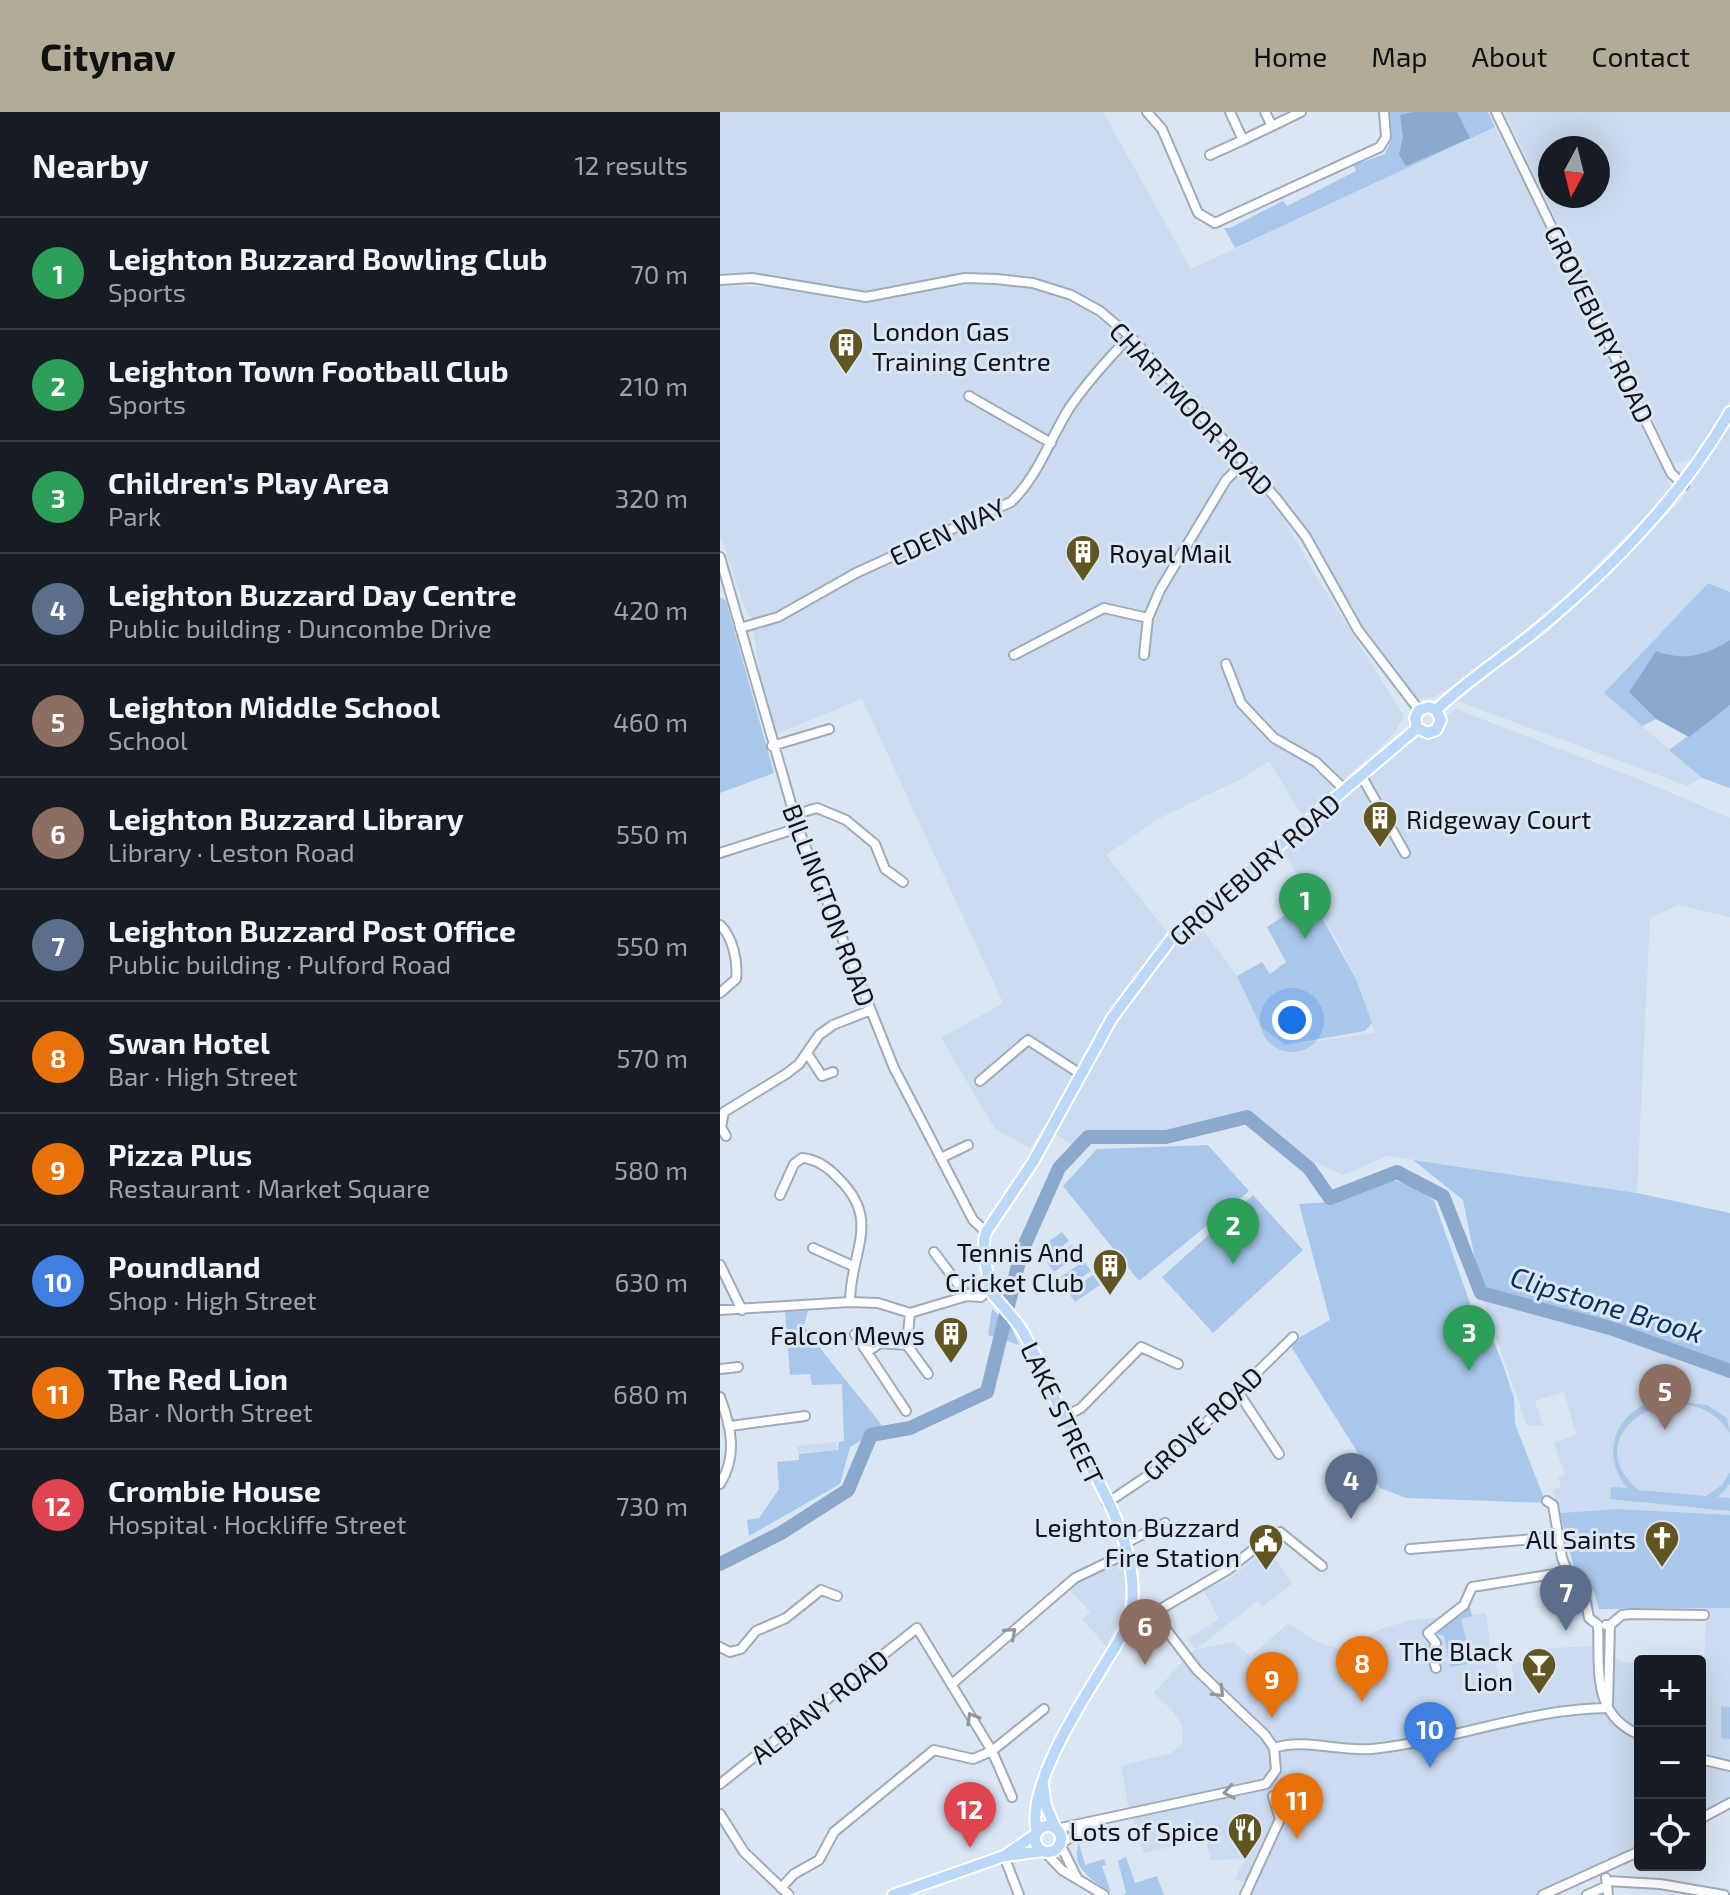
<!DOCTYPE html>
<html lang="en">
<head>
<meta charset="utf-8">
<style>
  body { margin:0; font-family:"Exo 2",sans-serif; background:#242831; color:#f1f3f6 }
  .controls { position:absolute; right:24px; bottom:24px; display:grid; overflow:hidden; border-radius:8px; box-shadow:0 8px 32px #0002 }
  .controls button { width:72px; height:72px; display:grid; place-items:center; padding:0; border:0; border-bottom:2px solid #363941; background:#171b24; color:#f1f3f6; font:40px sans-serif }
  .compass { position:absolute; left:818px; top:24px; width:72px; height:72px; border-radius:50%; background:#171b24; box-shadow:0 8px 32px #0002; rotate:187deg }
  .you { position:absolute; left:572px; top:908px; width:28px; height:28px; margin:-20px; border:6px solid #fff; border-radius:50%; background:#1a73e8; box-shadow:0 0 0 12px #1a73e833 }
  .badge { display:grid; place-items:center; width:52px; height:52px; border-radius:50%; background:#b0ac97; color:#fff; font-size:26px; font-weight:700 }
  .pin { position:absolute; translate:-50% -66px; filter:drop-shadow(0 2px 4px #0008) }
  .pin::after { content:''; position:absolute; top:42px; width:28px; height:24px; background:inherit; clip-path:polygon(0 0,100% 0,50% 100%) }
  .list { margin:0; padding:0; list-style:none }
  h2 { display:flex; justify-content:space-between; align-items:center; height:104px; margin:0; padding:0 32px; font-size:34px }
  h2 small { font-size:26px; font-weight:400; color:#9ea1a6 }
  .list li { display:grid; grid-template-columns:52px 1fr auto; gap:24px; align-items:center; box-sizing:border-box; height:112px; padding:0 32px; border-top:2px solid #363941 }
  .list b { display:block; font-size:30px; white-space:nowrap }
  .list p { margin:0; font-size:26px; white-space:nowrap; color:#9ea1a6 }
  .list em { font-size:26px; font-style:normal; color:#9ea1a6 }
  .icon { flex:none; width:44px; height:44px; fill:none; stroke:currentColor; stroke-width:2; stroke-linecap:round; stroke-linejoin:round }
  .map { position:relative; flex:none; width:1010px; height:1783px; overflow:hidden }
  header { display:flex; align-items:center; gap:48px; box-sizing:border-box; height:112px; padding:0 40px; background:#b0ac97; color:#111 }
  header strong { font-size:38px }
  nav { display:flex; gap:44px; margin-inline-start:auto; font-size:28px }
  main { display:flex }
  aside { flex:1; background:#171b24 }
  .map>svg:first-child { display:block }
  .built { fill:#ccdcf0; fill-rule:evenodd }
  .green { fill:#a9c7ea }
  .water { fill:#8ba9cd }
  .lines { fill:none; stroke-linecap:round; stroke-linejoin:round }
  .river { stroke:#8ba9cd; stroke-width:14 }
  .minor-casing { stroke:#a0abb8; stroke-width:12 }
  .major-casing { stroke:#fff; stroke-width:14 }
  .minor { stroke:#fff; stroke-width:8 }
  .major { stroke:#bcd8f9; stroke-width:10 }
  .oneway { stroke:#939598 }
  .labels { text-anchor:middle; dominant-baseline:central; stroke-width:6; stroke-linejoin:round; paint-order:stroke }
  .street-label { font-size:26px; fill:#101419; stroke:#dbe6f4 }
  .poi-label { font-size:26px; fill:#101419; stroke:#dbe6f4; text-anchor:end }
  .water-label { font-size:28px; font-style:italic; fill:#022f5c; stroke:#dbe6f4 }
</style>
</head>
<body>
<header>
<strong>Citynav</strong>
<nav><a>Home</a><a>Map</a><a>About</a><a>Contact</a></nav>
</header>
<main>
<aside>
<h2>Nearby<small>12 results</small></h2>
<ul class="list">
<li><span class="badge" style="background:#2e9e5b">1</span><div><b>Leighton Buzzard Bowling Club</b><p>Sports</p></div><em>70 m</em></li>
<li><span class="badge" style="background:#2e9e5b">2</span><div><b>Leighton Town Football Club</b><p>Sports</p></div><em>210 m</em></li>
<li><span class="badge" style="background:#2e9e5b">3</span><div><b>Children's Play Area</b><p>Park</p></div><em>320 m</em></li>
<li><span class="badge" style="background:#5c6f8a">4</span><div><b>Leighton Buzzard Day Centre</b><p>Public building · Duncombe Drive</p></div><em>420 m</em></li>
<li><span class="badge" style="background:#8d6e63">5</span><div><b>Leighton Middle School</b><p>School</p></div><em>460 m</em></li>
<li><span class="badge" style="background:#8d6e63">6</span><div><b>Leighton Buzzard Library</b><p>Library · Leston Road</p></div><em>550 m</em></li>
<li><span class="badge" style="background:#5c6f8a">7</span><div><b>Leighton Buzzard Post Office</b><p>Public building · Pulford Road</p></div><em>550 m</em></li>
<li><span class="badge" style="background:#e8710a">8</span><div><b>Swan Hotel</b><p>Bar · High Street</p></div><em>570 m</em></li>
<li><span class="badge" style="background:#e8710a">9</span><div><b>Pizza Plus</b><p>Restaurant · Market Square</p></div><em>580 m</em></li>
<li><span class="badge" style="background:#3f7fe0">10</span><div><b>Poundland</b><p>Shop · High Street</p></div><em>630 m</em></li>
<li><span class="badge" style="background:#e8710a">11</span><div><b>The Red Lion</b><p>Bar · North Street</p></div><em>680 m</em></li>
<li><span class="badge" style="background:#e0444e">12</span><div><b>Crombie House</b><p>Hospital · Hockliffe Street</p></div><em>730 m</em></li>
</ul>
</aside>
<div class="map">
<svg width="1010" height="1783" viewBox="0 0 1010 1783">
  <rect width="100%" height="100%" fill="#dbe6f4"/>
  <path class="built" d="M0,0H383L471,157L775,15L861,185L952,378L844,485L754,561L713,586L696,587L675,568L587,422L419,226L365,190L306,173L287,172L325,180L362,195L413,232L470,302L555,391L593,459L684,604L674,622L583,705L549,649L521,667L440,706L386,743L448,821L388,904L351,974L310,1036L275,1017L221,926L283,891L142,587L56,622L41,569L31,505L26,499L0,422V174L59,175L17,165L0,167ZM251,173L130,190L80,179L129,188Z
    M784,0H1010V289L974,347L954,352ZM830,36H878V84H830Z
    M1010,311V480L988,471L884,581L982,666L968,674L737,589L831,517L960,390Z
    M736,597L926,670L1010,706V805L958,793L930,806L917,1081L668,1044L623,1063L593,1049L544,1011L510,1002L494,1006L460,1023L383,1019L352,1032L335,1022L393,913L429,859L476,808L517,864L541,915L565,933L655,921L636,867L621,836L563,740L647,664Z
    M763,1187L888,1221L1010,1265V1403L898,1397L840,1401L833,1378L841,1375L838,1366L845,1363L834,1331L856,1322L844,1280L815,1289L823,1314H807Z
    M116,1330L117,1338L78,1341L77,1334Z
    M548,1435L572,1472L543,1494L537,1489L477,1537L513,1530L531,1544L568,1511L594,1528L645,1547L643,1527L660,1517L691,1508L766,1501L771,1540L781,1569L794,1566L791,1553L813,1545L812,1540L830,1536L876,1534L903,1550L920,1552V1735L818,1783H521L525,1771L515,1767L524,1747L491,1748L485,1727L424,1741L409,1697L401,1654L451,1641L462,1632L463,1615L451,1597L433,1581L475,1537L468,1527L499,1507L483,1477L508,1468Z
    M399,1448L406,1459L404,1493L387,1535L362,1507L370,1500L348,1476Z
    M986,1496H1010V1647L991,1645L993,1654L1010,1656V1688L980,1703V1554H984Z"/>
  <path class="green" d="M670,0H768L775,15L515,136L504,116H510L563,89L567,94L636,59L634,53L665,42L672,27Z
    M988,471L1010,480V528C983,544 966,549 936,539L909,580L936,607L922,614L884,581Z
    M0,485L6,489L54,661L0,681Z
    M1010,593V676L982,666L949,638Z
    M591,786L636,867L652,911L645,919L565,933L541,915L517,864L542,850L550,862L566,850L547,815Z
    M488,1033L529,1079L419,1169L343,1074L377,1037Z
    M693,1048L917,1081L1010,1101V1265L888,1221L763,1187L743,1088Z
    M672,1068L695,1074L714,1089L751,1194L768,1215L783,1253L794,1286L795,1312L826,1391L686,1386L660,1376L572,1236L575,1228L610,1208L579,1092L609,1090Z
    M533,1083L583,1138L493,1221L442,1165Z
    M342,1120L349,1129L325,1147L318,1137Z
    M352,1133L358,1143L334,1160L327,1150Z
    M364,1149L371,1159L346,1176L339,1166Z
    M373,1163L380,1173L355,1190L348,1180Z
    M272,1197L291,1214L299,1233L268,1223Z
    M88,1199L84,1214C109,1250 137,1280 163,1315L130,1335L120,1372L29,1424L27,1408L39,1406L59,1377L57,1350L79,1348V1342L118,1338L119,1330L124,1329L122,1272L92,1273L90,1262L70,1263L65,1200Z
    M941,1287L987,1293L1007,1306L1010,1321C964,1251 849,1323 919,1378L986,1384L1002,1373L1010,1360V1372L998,1385L1010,1386V1399L890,1387L891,1375L907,1376C878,1339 897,1297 941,1287Z
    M898,1397L1010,1403V1496L879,1497L874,1480L855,1460L840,1401Z
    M749,1490L752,1504L741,1507L752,1551L730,1555L724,1523L713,1522Z
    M1001,1594L1010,1595V1627L1001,1626Z
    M359,1731L365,1753L384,1747L386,1753L382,1754L391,1780C373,1769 349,1755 359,1731Z
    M406,1745L415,1771L437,1764L444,1783H403L406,1781L398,1749Z"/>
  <path class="water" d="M693,0H737L750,26L686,54L679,43L683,25L680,3Z
    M1010,528V593L969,625L936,607L909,580L936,539C966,549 983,544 1010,528Z"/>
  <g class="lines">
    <path class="river" d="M0,1452L61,1421L128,1378L151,1323L190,1316L267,1280L301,1141L339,1056L368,1025H446L527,1005L589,1056L610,1086L677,1060L723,1084L761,1181L890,1216L1010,1259"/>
    <defs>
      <path id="minor" d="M427,0L442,17L478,101L495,111L660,35L666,25L664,0
        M545,0L552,14
        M776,0L951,361L964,373
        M523,28L581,0
        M490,43L523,28L510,0
        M0,168L32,166L146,185L245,166L276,167L313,171L351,183L380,199L412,226L556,386L586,425L638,518L699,598
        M249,284L331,331
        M0,445L78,716L174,956L253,1108L266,1120
        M20,516L58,505L136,461L291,390C319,363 329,328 350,295C368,269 388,247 410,224
        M294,543L384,496L428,506
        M424,543L428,506L440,478L506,368L523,351
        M506,552L521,591L554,626L596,650L624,677
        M52,634L109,617
        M641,663L685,741
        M73,703L97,696L126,708L155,732L165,757L183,770
        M0,741L78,716
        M0,813C13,825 18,850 16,867L0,881
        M87,941L102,964L113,960
        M260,969L308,928L359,961
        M6,1024L1,1015L4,1000L66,962L79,952L99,923L113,913L151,898
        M221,1046L248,1033
        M60,1083L74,1052L82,1046C97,1047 109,1056 119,1067C162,1109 130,1140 130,1190
        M93,1136L133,1154
        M214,1140L247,1184
        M0,1153L22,1198
        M247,1184L258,1176L269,1177
        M0,1198L130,1190L158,1191L190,1201L247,1184L261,1185L269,1177
        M135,1222L186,1299
        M187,1233L208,1262
        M147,1240L160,1231L187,1233L190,1201
        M0,1257L18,1255
        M518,1280L559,1342
        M0,1285C11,1315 18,1343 0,1372
        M344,1305L361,1296L421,1235L458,1252
        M10,1314L85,1304
        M827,1389L833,1393L842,1446L851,1468L865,1485L869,1506L878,1513
        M387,1391L442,1354L573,1225
        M404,1432L445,1411
        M690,1437L840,1425
        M432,1502L509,1457L550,1424L560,1420L602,1454
        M878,1513C880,1557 871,1603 920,1623
        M886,1513H890L888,1592
        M890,1513L902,1503L911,1502L984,1503
        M0,1535L10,1540L21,1537L36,1519L66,1506L101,1478L117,1484
        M716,1556L712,1542L716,1531L708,1521L744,1493L752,1475L847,1460
        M232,1572L355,1466L407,1441
        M554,1636C585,1626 620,1640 652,1637C730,1629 812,1596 888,1596
        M980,1647L1010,1654
        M0,1672L197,1516L272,1639L324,1597
        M0,1702L24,1740L69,1783
        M560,1707L568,1697
        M980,1707L1010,1691
        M336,1717L546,1672L556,1658L554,1636L545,1623L477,1558L438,1507L412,1496
        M341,1731L374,1712
        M340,1732L357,1766
        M325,1740L342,1758L384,1783
        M284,1744L299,1783
        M886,1766L888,1783
        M887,1769L940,1772L1004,1783
        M61,1776L74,1762L99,1748L114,1720L214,1638L253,1647L272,1639L292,1685
        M525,1783L560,1707L553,1684
        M823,1783L920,1739
        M867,1783L887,1774"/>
      <path id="major" d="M716,598C746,569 784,545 817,518C891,457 962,384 1010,300
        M697,616L708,621L716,618L721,608L716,598
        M697,616L695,606L699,598L709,595L716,598
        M323,1673L326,1694L336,1717
        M315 1727a13 13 0 1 1 26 0a13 13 0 1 1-26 0Z
        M317,1721C305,1677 359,1594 383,1555C393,1538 409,1515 412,1495C419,1427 372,1360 343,1303C329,1276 318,1246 303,1220C294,1204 279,1192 269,1177C269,1158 260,1137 266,1120L313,1050L392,906L455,822L697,616
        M286,1744L323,1739
        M173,1783L284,1744L316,1722"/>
    </defs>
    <use href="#minor" class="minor-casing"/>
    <use href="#major" class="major-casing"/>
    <use href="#minor" class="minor"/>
    <use href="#major" class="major"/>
  </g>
  <defs><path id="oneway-chevron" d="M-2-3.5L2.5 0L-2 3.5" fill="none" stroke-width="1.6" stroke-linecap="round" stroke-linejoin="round" transform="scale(2)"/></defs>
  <g class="oneway">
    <use href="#oneway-chevron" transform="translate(291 1521) rotate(-41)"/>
    <use href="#oneway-chevron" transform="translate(499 1580) rotate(45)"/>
    <use href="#oneway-chevron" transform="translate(252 1606) rotate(-120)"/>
    <use href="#oneway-chevron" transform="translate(509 1680) rotate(169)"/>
  </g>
  <defs>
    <symbol id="building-pin" viewBox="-11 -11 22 30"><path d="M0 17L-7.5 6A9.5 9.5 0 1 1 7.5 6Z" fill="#615622" stroke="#dbe6f4"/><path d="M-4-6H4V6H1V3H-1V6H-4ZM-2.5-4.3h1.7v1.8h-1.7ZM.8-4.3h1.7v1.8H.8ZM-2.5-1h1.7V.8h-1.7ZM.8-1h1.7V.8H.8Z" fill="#fff"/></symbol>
    <symbol id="church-pin" viewBox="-11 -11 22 30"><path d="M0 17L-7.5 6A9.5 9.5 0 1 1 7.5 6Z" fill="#615622" stroke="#dbe6f4"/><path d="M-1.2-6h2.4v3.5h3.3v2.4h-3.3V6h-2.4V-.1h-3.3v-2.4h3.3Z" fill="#fff"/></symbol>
    <symbol id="civic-pin" viewBox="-11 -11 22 30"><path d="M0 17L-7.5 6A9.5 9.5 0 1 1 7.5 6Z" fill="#615622" stroke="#dbe6f4"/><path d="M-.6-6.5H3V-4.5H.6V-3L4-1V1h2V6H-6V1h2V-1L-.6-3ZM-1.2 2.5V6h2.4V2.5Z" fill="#fff"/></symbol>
    <symbol id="bar-pin" viewBox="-11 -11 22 30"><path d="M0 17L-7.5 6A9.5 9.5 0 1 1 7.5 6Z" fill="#615622" stroke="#dbe6f4"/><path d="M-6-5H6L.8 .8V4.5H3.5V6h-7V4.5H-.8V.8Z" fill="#fff"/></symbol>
    <symbol id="restaurant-pin" viewBox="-11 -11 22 30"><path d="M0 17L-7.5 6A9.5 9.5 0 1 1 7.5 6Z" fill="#615622" stroke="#dbe6f4"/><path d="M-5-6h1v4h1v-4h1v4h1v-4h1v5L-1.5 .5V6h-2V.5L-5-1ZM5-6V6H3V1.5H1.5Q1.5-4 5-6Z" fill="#fff"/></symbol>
  </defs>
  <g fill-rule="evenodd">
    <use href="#building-pin" x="106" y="213" width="40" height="54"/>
    <use href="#building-pin" x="343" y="420" width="40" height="54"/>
    <use href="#building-pin" x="640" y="686" width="40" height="54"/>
    <use href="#building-pin" x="370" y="1134" width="40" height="54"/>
    <use href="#building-pin" x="211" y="1202" width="40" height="54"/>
    <use href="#church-pin" x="922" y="1406" width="40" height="54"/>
    <use href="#civic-pin" x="526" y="1409" width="40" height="54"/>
    <use href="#bar-pin" x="799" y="1533" width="40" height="54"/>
    <use href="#restaurant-pin" x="505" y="1698" width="40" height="54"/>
  </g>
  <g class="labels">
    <g class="street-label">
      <text transform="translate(880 212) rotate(64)">GROVEBURY ROAD</text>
      <text transform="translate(472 296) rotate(47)">CHARTMOOR ROAD</text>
      <text transform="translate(227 419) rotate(-25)">EDEN WAY</text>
      <text transform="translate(534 757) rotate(-41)">GROVEBURY ROAD</text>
      <text transform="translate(110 793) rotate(69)">BILLINGTON ROAD</text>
      <text transform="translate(343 1301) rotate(64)">LAKE STREET</text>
      <text transform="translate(482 1311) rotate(-43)">GROVE ROAD</text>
      <text transform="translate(99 1594) rotate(-38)">ALBANY ROAD</text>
    </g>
    <g class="poi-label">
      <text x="152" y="218" text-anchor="start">London Gas<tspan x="152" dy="30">Training Centre</tspan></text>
      <text x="389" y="440" text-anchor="start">Royal Mail</text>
      <text x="686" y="706" text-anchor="start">Ridgeway Court</text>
      <text x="364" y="1139">Tennis And<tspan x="364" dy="30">Cricket Club</tspan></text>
      <text x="205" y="1222">Falcon Mews</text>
      <text x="520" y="1414">Leighton Buzzard<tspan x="520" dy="30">Fire Station</tspan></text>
      <text x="916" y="1426">All Saints</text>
      <text x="793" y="1538">The Black<tspan x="793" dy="30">Lion</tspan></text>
      <text x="499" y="1718">Lots of Spice</text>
    </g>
    <g class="water-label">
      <text transform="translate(887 1192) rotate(17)">Clipstone Brook</text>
    </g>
  </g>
</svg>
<div class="controls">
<button>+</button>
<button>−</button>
<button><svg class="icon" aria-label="locate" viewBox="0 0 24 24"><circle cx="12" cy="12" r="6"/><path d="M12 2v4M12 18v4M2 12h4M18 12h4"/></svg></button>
</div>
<svg class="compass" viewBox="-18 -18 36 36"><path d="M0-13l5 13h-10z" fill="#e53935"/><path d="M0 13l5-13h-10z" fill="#9ea1a6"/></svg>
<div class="you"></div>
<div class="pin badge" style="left:585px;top:827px;background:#2e9e5b">1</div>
<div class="pin badge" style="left:513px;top:1152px;background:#2e9e5b">2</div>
<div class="pin badge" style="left:749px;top:1259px;background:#2e9e5b">3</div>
<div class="pin badge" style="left:631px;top:1407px;background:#5c6f8a">4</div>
<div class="pin badge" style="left:945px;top:1318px;background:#8d6e63">5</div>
<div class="pin badge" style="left:425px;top:1553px;background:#8d6e63">6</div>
<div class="pin badge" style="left:846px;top:1519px;background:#5c6f8a">7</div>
<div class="pin badge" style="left:642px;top:1590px;background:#e8710a">8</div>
<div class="pin badge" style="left:552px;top:1606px;background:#e8710a">9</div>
<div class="pin badge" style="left:710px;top:1656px;background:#3f7fe0">10</div>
<div class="pin badge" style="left:577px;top:1727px;background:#e8710a">11</div>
<div class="pin badge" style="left:250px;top:1736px;background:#e0444e">12</div>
</div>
</main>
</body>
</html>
